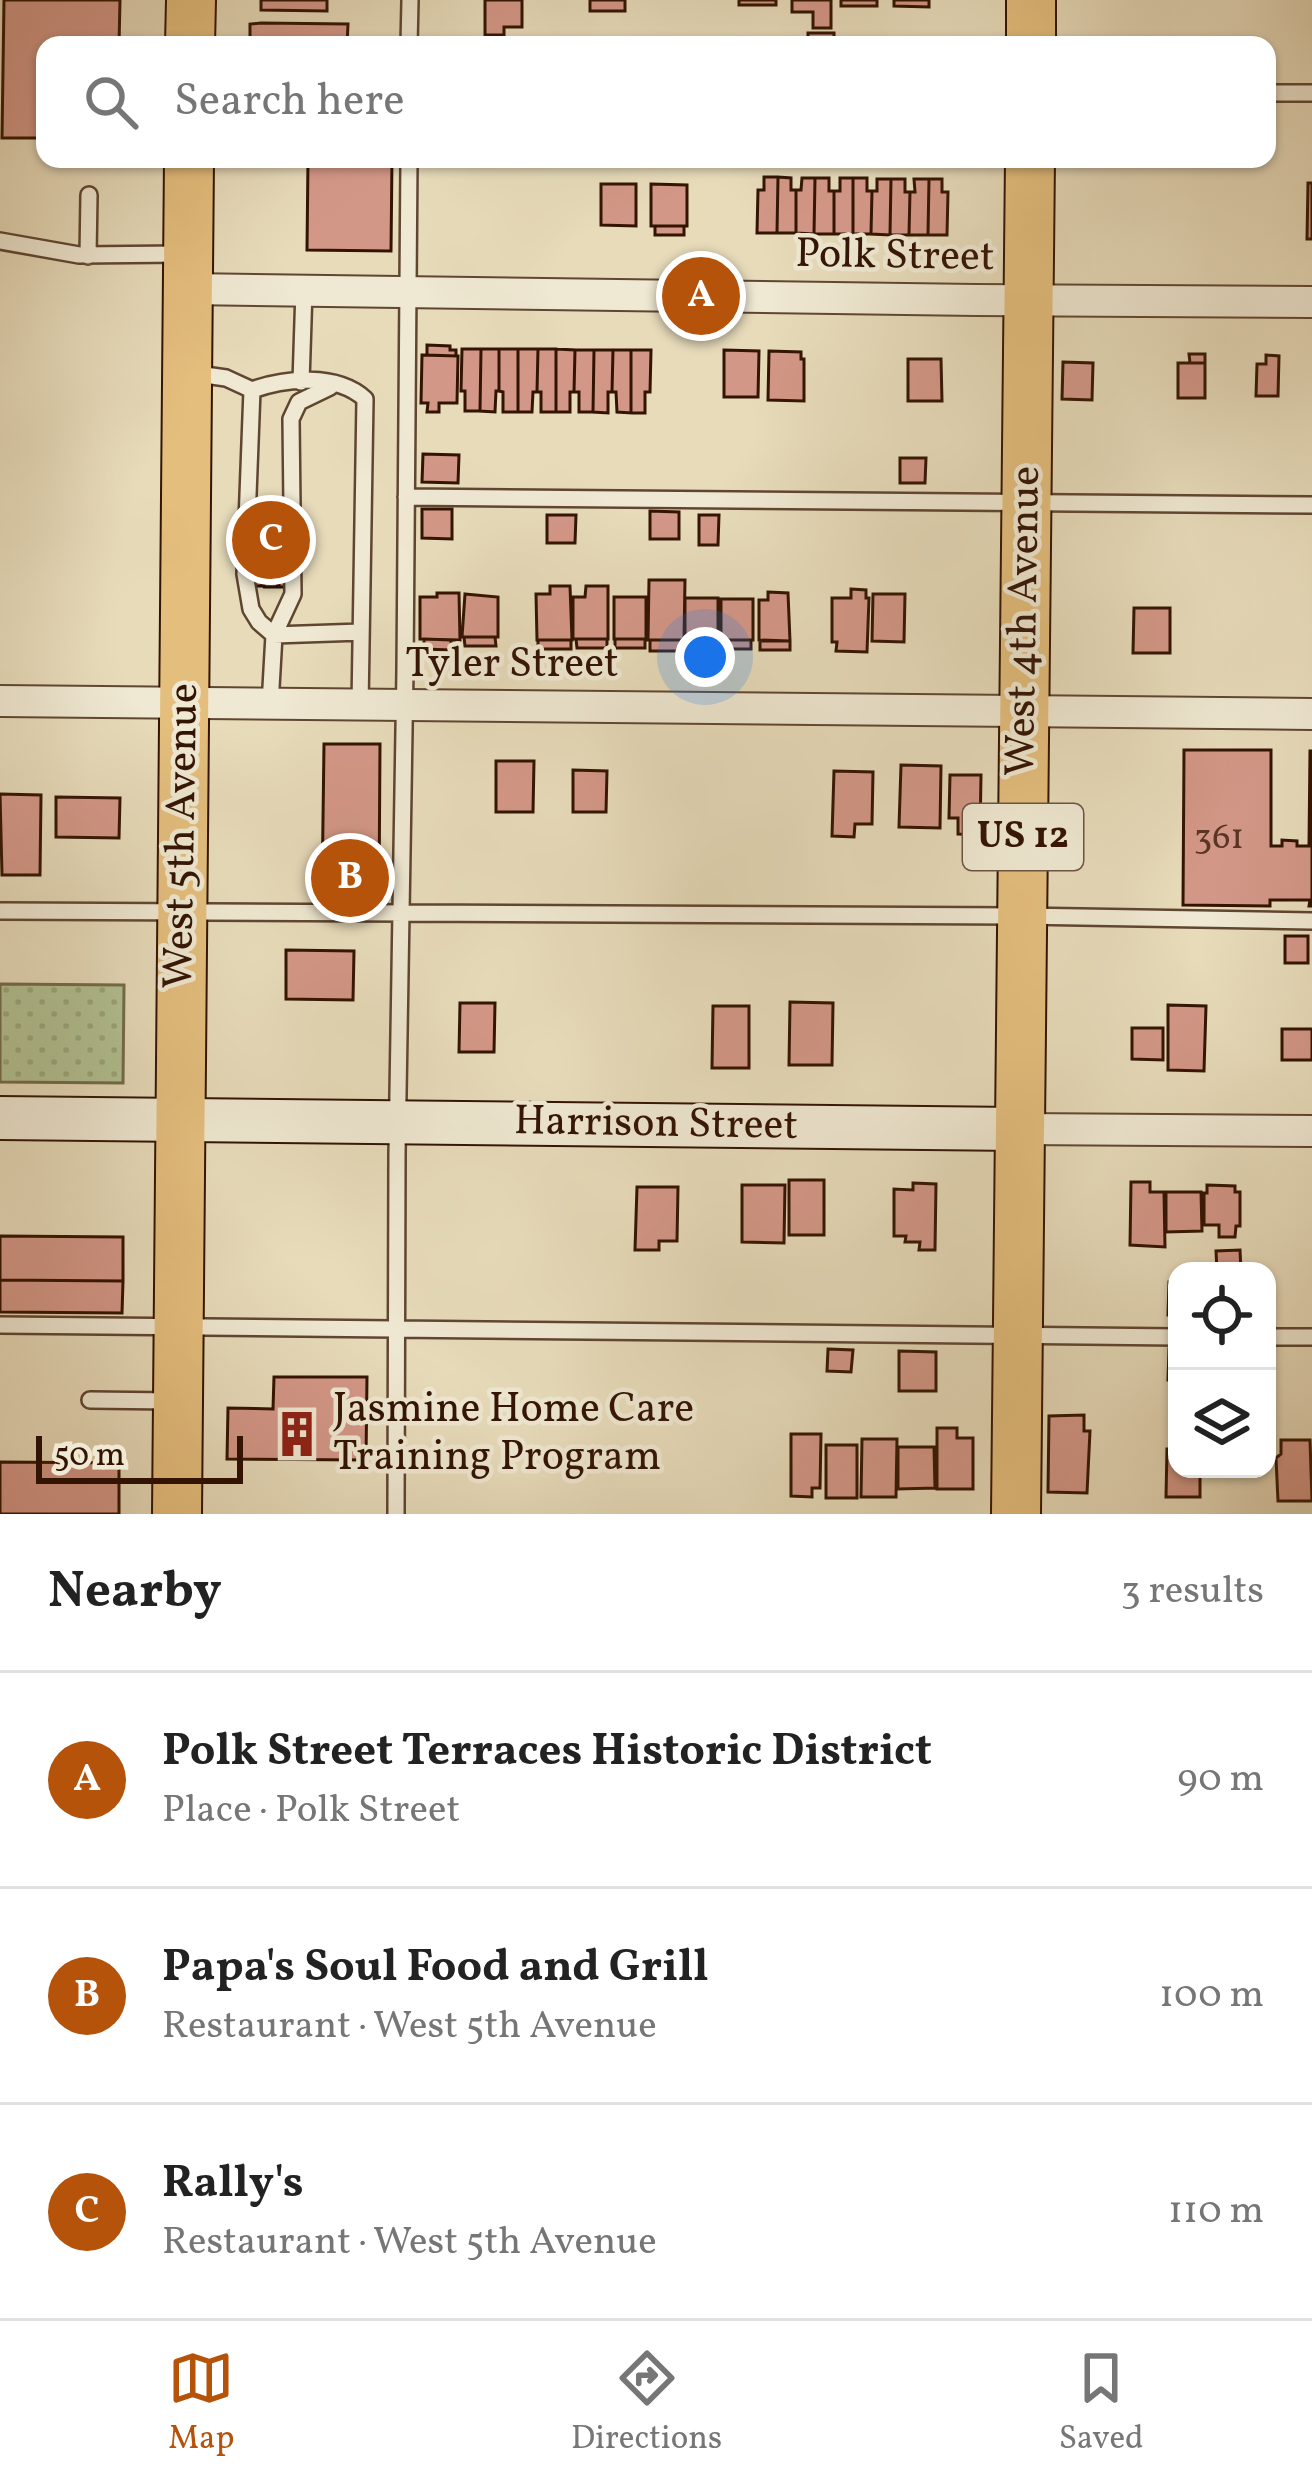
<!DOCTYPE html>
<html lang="en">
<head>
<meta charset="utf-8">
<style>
  body { margin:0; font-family:Vollkorn,serif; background:#f6f6f6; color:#222 }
  .controls { position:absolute; right:36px; bottom:36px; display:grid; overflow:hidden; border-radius:24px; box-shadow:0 3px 9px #0004 }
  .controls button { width:108px; height:108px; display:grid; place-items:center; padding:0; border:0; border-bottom:3px solid #e0e0e0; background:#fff; color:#222; font:60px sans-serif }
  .scale { position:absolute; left:36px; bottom:30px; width:207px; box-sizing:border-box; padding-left:12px; border:6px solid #331403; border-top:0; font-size:33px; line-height:42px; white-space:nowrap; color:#331403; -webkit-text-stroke:9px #efe8d2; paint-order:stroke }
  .you { position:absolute; left:705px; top:657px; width:42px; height:42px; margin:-30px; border:9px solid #fff; border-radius:50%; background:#1a73e8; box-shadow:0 0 0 18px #1a73e833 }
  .badge { display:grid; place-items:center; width:78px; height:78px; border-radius:50%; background:#b45309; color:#fff; font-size:39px; font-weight:700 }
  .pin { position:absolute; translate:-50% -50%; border:6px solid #fff; box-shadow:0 3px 12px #0006 }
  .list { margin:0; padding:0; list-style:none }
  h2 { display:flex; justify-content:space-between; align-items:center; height:156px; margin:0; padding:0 48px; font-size:51px }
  h2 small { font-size:39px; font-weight:400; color:#767676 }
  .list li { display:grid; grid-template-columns:78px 1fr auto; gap:36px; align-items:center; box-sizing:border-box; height:216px; padding:0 48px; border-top:3px solid #e0e0e0 }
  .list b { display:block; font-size:45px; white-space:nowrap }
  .list p { margin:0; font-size:39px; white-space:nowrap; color:#767676 }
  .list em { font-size:39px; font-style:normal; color:#767676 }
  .icon { flex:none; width:66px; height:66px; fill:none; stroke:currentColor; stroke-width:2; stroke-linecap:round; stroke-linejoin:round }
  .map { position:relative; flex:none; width:1312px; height:1514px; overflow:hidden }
  .search { position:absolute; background:#fff; box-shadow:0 3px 9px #0004; left:36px; right:36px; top:36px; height:132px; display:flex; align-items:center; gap:30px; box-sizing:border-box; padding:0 42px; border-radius:24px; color:#767676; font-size:45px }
  .sheet { height:804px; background:#fff }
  nav { display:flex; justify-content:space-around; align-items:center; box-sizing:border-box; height:168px; border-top:3px solid #e0e0e0; background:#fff; font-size:33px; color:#767676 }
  nav a { display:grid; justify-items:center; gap:6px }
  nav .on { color:#b45309 }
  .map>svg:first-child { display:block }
  .grass { fill:url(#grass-dots); stroke:#726a4a; stroke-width:3 }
  .building { fill:#d39787; stroke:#331403; stroke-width:3 }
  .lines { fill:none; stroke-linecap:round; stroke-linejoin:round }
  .lane-casing { stroke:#604631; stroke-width:20 }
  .street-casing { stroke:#604631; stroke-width:34 }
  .secondary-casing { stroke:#331403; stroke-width:46 }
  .primary-casing { stroke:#331403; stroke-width:52 }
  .lane { stroke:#efe8d2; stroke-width:15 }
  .street { stroke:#efe8d2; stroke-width:30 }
  .secondary { stroke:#efe8d2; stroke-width:42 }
  .primary { stroke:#e4be7d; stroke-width:48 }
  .labels { text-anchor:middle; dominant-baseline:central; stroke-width:9; stroke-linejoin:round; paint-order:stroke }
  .number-label { font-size:36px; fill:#5b3524 }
  .shield { fill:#efe8d2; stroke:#6b5441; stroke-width:3 }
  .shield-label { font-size:39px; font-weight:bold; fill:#331403 }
  .street-label { font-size:42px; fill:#331403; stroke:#efe8d2 }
  .poi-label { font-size:42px; fill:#331403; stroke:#efe8d2; text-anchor:start }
</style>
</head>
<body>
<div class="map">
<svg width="1312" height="1514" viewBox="0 0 1312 1514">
  <defs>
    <pattern id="grass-dots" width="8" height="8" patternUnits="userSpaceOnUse" patternTransform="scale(3)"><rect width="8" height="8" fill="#b2c192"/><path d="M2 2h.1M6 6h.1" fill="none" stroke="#9aa57c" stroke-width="1.8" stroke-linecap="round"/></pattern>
  </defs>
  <rect width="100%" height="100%" fill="#e7dbba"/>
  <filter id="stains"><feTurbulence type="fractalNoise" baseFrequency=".00167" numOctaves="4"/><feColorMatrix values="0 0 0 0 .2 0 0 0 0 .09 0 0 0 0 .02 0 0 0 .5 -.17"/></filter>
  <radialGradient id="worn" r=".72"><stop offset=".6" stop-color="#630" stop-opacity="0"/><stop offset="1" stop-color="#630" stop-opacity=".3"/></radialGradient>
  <path class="grass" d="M0,984L124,985L123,1083L0,1082Z"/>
  <path class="building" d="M4,0H120L119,45H45V138H2Z
    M261,0H327V11L261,10Z
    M485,0H522V27H504V35H485Z
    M590,0H625V11H590Z
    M739,0H776V5H739Z
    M792,0H831V28H813V12H792Z
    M841,0H877V6H841Z
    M894,0H929V7L894,6Z
    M261,23L348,24L347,45H260V40H250V24Z
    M808,33H834V45H808Z
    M308,159H392L391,251L307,250Z
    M764,177H778L777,233H757L758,190H764Z
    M778,177L791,178V190H796V233H777Z
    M802,178H815L814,234L796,233V190H801Z
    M815,178H829V191H834V234H814Z
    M840,178H853V234H834V191H840Z
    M853,178H867V191H872L871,234H853Z
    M877,179H891L890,235L871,234L872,191H877Z
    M891,179H905V192H910L909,235H890Z
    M914,179H929L928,235H909L910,192H915Z
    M929,179H942V192H948L947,235H928Z
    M1308,183H1312V239H1307Z
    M601,184H636V226L601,225Z
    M651,184L687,185V226H651Z
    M655,226H684V235H655Z
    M427,345L450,346V350H456V356L427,355Z
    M462,349H481L480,411H465V391H461Z
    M481,349H499V391H496L495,412L480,411Z
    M499,349H518V412H503V392L499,391Z
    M518,349H538L537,392H533L532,412H518Z
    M538,349H556V412H541V392H537Z
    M556,349L575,350L574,392H570V412H556Z
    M575,350H594L593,412H579V392H574Z
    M594,350H613L612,392H608V413L593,412Z
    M613,350H631V413L617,412L616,392H612Z
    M631,350H651L650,392H645V413H631Z
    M724,350L759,351L758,397H724Z
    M769,351L801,352V359H804V401L768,400Z
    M1189,354H1205V363H1190Z
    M422,355L458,356L457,403H439V412H427L428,403H421Z
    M1266,355L1279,356L1278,396H1256L1257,364H1266Z
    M908,359H941L942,401H908Z
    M1063,362L1093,363L1092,400L1062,399Z
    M1178,363H1205V398H1178Z
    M423,454L459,455L458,483L422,482Z
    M900,458H926L925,483H900Z
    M422,509H452V539L422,538Z
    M650,511L679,512V539H650Z
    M547,515H576L575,543H547Z
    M699,515H719L718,545H699Z
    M262,518H280L279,585L277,587H264L262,585Z
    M253,562H262L264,586H253Z
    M280,562H289V587H277Z
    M649,580H685L684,640H648Z
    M550,586H570L572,640H537L536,594H550Z
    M586,586H608V639H573V597H585Z
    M851,589L866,590V598H869L867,652L836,651L837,642H832V598H851Z
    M768,592L788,593L790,641L759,640V600H768Z
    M437,593H459L460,640L420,639V597H437Z
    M465,594L498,597V637H462Z
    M873,594H905L904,642L872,641Z
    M614,597H646V639H614Z
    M685,598H718V640H685Z
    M721,599H753V640H721Z
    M1134,608H1170V653H1133Z
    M464,637H495L496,646H465Z
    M424,639L451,640V650L424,649Z
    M576,639H607V648H577Z
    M615,639H645V648H615Z
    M538,640H571V649H538Z
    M650,640H684V651H650Z
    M687,640H717L716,649H688Z
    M723,640H751V649H722Z
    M760,641H790V650H760Z
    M324,744H380L379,895H322Z
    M1184,750H1271V846H1282V840L1297,841V846H1309L1310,751H1312V906H1309L1310,900H1270V906L1183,905Z
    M496,761H534L533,812H496Z
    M901,765L941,766L940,828L899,827Z
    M573,770L607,771L606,812H573Z
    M834,771L873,772L872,824H855L854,837L832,836Z
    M950,775H981L980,835L958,834V818H949Z
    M0,794L41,795L40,875H2Z
    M56,797L120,798L119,838L56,837Z
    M1285,936H1308V963H1285Z
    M286,950L354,951L353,1000L286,999Z
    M790,1002L833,1003L832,1065H789Z
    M460,1003H495L494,1052H459Z
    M1168,1005L1206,1006L1204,1071L1168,1070Z
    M713,1006H749V1068H712Z
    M1132,1028H1163V1060L1132,1059Z
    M1282,1029H1312V1060H1282Z
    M789,1180H824V1235H789Z
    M1131,1182H1150V1192H1164L1165,1247L1130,1245Z
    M913,1183L936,1184L935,1250H919L920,1242H905L906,1236H894V1189L913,1190Z
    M742,1185H785L784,1243L742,1242Z
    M1207,1185L1235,1186V1192H1240V1226H1236L1235,1237H1219V1225H1204V1193H1207Z
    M637,1187H678L677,1241H659V1250H635Z
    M1166,1192H1201L1202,1231L1166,1232Z
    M0,1236L123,1237V1281L0,1280Z
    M1240,1250L1241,1271H1217L1216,1251Z
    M0,1280L123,1281L122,1313L0,1312Z
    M1169,1282H1177V1315H1168Z
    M828,1349L853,1350L851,1372L827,1371Z
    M1169,1349H1177V1380H1168Z
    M899,1351L936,1352V1391H899Z
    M274,1377H367L366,1460L227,1459L228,1408L273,1409Z
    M1084,1415V1431H1090L1087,1493L1048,1492L1049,1416Z
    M937,1428H957V1438H973V1489H937Z
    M791,1434H821L820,1488H812V1497L791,1496Z
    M862,1439H897L896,1497H861Z
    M1281,1440H1310L1312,1501H1278L1276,1458L1281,1454Z
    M826,1445H857V1498H826Z
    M898,1447H934L935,1488L898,1489Z
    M1167,1449H1177V1469H1200V1497H1166Z
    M0,1462L119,1463V1514H0Z"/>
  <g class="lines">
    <defs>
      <path id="lane" d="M409,45L410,0
        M1267,93H1312
        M0,241L79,255L180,254
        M88,256L89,195
        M191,373L226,378L252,390
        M301,382L304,290
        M406,497L1312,505
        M270,705L274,635L293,594L291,419L299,402L330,387
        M360,706L365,399C337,373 285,378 252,390L245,574L251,609L259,622L274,635L361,632
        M0,911L1022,916L1312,921
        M0,1325L1177,1337
        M1267,1337H1312
        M90,1400L171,1401
        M396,1514L397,1154L405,670L409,159"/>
      <path id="street" d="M188,289L976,300L1312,302
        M0,701L1312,714
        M1020,1129L1312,1131"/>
      <path id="secondary" d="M0,1118L1020,1129"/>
      <path id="primary" d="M190,45L191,0
        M1031,45V0
        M177,1514L189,159
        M1016,1514L1030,159"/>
    </defs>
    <use href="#lane" class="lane-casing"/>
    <use href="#street" class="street-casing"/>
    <use href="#secondary" class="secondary-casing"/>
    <use href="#primary" class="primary-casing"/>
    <use href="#lane" class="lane"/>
    <use href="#street" class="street"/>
    <use href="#secondary" class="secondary"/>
    <use href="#primary" class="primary"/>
  </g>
  <defs>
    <symbol id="building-bare" viewBox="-9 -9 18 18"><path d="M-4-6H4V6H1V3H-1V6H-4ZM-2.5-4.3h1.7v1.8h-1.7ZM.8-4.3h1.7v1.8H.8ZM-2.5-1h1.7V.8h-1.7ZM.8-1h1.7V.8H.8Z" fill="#8f2418" stroke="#efe8d2" stroke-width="2.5" paint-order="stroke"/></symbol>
  </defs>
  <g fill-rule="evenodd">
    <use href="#building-bare" x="264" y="1401" width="66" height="66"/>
  </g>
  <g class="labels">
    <g class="number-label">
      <text x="1219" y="839">361</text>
    </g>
    <rect class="shield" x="963" y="804" width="120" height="66" rx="9"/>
    <g class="shield-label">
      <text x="1023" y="837">US 12</text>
    </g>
    <g class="street-label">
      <text transform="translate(895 257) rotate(1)">Polk Street</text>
      <text transform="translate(1025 621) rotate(-89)">West 4th Avenue</text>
      <text x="512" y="665">Tyler Street</text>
      <text transform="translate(183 836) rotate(-89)">West 5th Avenue</text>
      <text transform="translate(656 1125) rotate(1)">Harrison Street</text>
    </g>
    <g class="poi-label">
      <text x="333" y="1410">Jasmine Home Care<tspan x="333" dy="48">Training Program</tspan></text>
    </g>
  </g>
  <rect width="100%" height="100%" filter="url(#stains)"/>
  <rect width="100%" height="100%" fill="url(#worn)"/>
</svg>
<div class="controls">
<button><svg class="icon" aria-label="locate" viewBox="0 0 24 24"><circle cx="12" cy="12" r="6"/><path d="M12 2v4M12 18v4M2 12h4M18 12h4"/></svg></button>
<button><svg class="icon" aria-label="layers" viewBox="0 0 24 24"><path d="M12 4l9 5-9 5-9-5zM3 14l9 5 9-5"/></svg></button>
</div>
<div class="scale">50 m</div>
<div class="you"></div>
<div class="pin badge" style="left:701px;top:296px">A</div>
<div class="pin badge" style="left:350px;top:878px">B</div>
<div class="pin badge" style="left:271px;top:540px">C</div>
<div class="search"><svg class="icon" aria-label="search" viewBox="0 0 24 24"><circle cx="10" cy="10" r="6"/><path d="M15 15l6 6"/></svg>Search here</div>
</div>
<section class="sheet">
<h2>Nearby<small>3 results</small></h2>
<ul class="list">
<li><span class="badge">A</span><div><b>Polk Street Terraces Historic District</b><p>Place · Polk Street</p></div><em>90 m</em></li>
<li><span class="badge">B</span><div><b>Papa's Soul Food and Grill</b><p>Restaurant · West 5th Avenue</p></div><em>100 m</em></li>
<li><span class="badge">C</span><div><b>Rally's</b><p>Restaurant · West 5th Avenue</p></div><em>110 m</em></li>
</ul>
</section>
<nav>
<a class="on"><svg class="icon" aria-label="map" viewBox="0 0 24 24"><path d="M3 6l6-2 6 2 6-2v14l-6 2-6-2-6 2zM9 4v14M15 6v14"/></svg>Map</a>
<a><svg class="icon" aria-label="directions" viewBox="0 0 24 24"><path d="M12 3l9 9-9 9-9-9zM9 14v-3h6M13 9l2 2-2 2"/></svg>Directions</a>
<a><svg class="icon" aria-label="saved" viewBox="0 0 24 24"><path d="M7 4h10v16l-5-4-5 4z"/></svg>Saved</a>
</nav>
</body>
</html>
